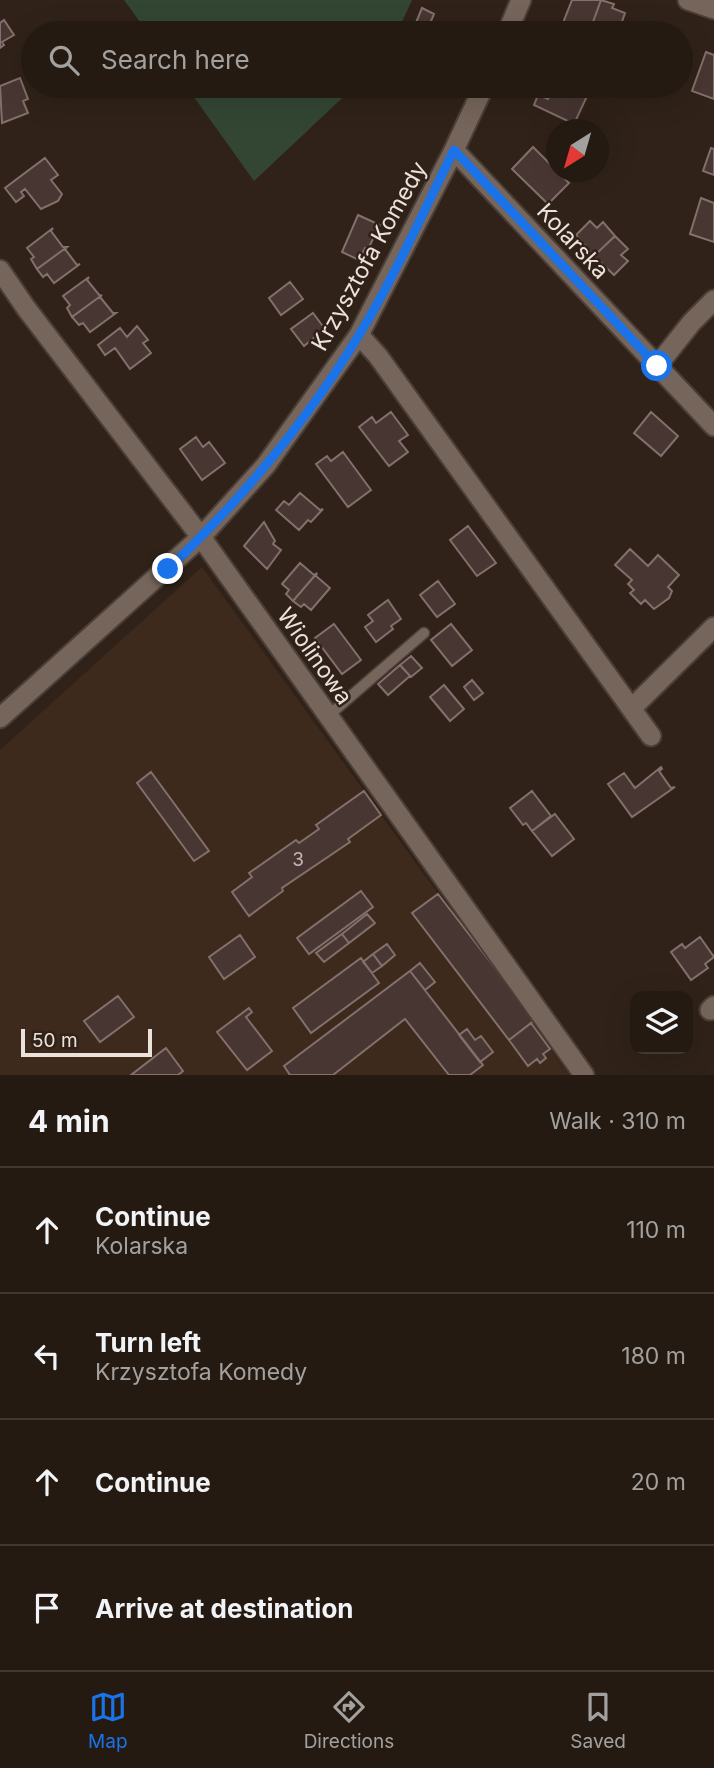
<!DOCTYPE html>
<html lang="en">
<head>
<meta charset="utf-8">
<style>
  body { margin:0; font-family:Inter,sans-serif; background:#2c231b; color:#f1f3f6 }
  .controls { position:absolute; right:21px; bottom:21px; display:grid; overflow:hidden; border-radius:14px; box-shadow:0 7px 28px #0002 }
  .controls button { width:63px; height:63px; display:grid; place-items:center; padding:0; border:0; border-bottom:2px solid #413832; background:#241a12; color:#f1f3f6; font:35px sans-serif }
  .compass { position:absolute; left:546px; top:119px; width:63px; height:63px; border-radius:50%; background:#241a12; box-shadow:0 7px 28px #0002; rotate:217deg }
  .scale { position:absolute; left:21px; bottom:18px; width:131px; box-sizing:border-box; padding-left:7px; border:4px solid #ece2dc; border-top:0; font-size:19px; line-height:24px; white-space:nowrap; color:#ece2dc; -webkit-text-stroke:5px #302218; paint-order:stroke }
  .stop { position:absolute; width:21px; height:21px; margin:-16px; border:5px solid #1a73e8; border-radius:50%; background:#fff }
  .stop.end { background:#1a73e8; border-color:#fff; box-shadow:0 2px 7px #0008 }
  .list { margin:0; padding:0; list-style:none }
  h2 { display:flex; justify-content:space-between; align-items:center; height:91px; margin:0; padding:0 28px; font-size:30px }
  h2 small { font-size:23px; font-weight:400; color:#a3a19f }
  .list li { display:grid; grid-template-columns:46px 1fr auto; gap:21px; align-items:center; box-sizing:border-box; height:126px; padding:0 28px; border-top:2px solid #413832 }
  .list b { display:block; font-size:26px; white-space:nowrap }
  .list p { margin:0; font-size:23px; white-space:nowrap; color:#a3a19f }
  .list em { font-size:23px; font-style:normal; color:#a3a19f }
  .icon { flex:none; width:38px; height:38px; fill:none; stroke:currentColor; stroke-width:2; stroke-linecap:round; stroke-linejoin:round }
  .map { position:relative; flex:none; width:714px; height:1075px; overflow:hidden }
  .search { position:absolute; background:#241a12; box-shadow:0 7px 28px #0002; left:21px; right:21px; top:21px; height:77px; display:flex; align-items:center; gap:18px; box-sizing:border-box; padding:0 24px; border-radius:38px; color:#a3a19f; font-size:26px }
  .sheet { height:595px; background:#241a12 }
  nav { display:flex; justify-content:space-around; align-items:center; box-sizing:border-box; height:98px; border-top:2px solid #413832; background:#241a12; font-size:19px; color:#a3a19f }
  nav a { display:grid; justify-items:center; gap:4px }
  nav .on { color:#1a73e8 }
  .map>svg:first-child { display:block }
  .built { fill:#3d2a1d }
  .green { fill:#334634 }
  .building { fill:#483632; stroke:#836f6b; stroke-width:2 }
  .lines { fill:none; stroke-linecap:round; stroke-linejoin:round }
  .service-casing { stroke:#4a3f38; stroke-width:13 }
  .minor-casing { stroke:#4a3f38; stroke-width:23 }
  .service { stroke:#76655a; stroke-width:10 }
  .minor { stroke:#76655a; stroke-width:19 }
  .route { stroke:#1a73e8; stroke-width:9 }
  .labels { text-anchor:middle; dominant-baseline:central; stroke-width:5; stroke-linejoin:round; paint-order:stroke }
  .number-label { font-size:19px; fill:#c3b7b2 }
  .street-label { font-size:23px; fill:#ece2dc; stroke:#302218 }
</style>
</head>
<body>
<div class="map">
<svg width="714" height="1075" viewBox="0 0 714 1075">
  <rect width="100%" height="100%" fill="#302218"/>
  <path class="built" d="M202,567L569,1075H0V750Z"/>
  <path class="green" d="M124,0H412L397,33H148Z
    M186,86H355L254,181Z"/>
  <path class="building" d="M572,0H601L589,33L576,31L577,28L563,23Z
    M601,0L614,4L612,8L625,13L618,33H589Z
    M422,8L434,14L426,33H409L411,29L413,30Z
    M4,20L14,35L2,42L4,45L0,48V23Z
    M706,52L714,55V99L692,91Z
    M20,78L28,99L23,101L28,113L2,123L0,86Z
    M554,86H576L589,92L574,124L534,105L538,95L548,99Z
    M533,147L569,183L548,204L512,169Z
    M711,148L714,149V175L703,171Z
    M45,158L58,175L51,180L62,194L58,201L41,209L25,189L21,192L24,196L16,202L5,188Z
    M701,198L714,203V242L690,234Z
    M358,215L380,225L368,249L365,248L359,260L342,252Z
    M590,221L597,228L603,222L615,236L594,256L576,235Z
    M53,228L51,231L63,247H67L37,269L31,259L34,257L27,248Z
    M615,236L628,249L621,255L628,261L614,275L594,256Z
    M67,247L65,249L77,265L80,264L54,283L47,274L43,277L37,269Z
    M89,277L87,280L100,296L102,295L72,317L67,308L70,305L63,296Z
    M290,282L303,299L281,315L269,298Z
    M102,295L100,297L113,313H116L90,332L83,323L79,325L72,317Z
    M313,313L325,329L304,346L291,329Z
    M137,326L148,340L143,343L151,353L130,369L115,348L105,355L98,345L120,328L127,337Z
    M391,412L408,435L399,441L408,452L389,466L359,427L372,417L376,423Z
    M651,412L678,436L661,456L634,433Z
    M196,437L203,447L209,442L225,463L202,480L180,449Z
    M343,452L371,490L348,507L316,464L327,456L331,461Z
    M300,493L320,510L323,509L311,522L308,520L299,530L276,510L284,501L289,505Z
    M264,522L275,541L273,544L281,550L267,569L244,546Z
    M468,526L496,563L477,576L450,540Z
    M630,549L648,566L658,555L679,575L668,587L672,591L669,598L654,609L645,600L641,604L630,593L634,590L628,584L632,580L615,565Z
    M300,563L314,575L317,573L293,601L286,594L289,590L282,584Z
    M317,573L316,576L330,588L311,610L304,604L301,607L293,601Z
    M438,581L455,604L437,617L420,595Z
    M388,600L401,619L391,626L393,629L376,642L365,627L373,621L368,615Z
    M334,624L361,660L342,674L315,638Z
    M451,624L472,650L452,666L431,640Z
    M411,656L422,668L411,677L400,665Z
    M400,665L410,676L388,695L378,684Z
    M472,680L483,693L474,700L464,687Z
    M444,685L464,709L450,721L430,697Z
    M661,767L662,769L659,771L671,788L675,787L632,817L608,784L624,773L635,788Z
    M151,772L209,851L194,861L137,783Z
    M364,791L381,815L348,839L350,842L282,888L283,891L249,916L232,892L252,877L249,873L296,840L299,843L319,829L316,825Z
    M532,791L551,816L532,831L526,823L523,825L510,808Z
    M555,814L574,839L552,856L532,831Z
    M361,891L373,907L309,954L297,938Z
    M438,894L535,1020L509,1040L412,913Z
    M367,914L375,923L349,943L342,934Z
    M342,934L349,943L324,962L316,953Z
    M240,935L255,957L224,979L209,957Z
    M700,937L714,957L705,964L708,968L691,980L671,952L682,944L685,948Z
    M387,944L395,955L382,966L373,954Z
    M373,954L382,966L372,973L363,962Z
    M361,958L379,983L311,1033L293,1008Z
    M420,963L435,982L425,990L410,971Z
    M410,971L483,1065L470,1075H449L405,1019L333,1075H290L284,1066Z
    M118,996L134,1017L100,1042L84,1021Z
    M249,1008L252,1012L246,1017L272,1051L247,1070L217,1032Z
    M531,1023L550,1049L543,1054L546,1058L540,1063L537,1059L528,1066L509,1040Z
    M467,1029L475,1040L481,1036L493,1052L480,1062L459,1035Z
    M166,1048L183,1071L178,1075H131Z"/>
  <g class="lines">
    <defs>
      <path id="service" d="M328,716L424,633"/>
      <path id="minor" d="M688,0L714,9
        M507,33L521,0
        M454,150L714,426
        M0,270L26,308L201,537L584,1075
        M359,335L378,356L651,736
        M657,366L692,322L714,300
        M632,708L714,627
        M0,718L201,537L266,465L359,335L454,150L484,86
        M710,1010L714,1006"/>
    </defs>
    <use href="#service" class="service-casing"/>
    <use href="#minor" class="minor-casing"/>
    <use href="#service" class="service"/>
    <use href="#minor" class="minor"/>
  </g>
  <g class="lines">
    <path class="route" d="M168,569C241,500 307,421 359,335C395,276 423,212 454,150L657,366"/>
  </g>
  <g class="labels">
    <g class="number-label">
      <text x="298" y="859">3</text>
    </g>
    <g class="street-label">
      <text transform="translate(573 241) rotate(47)">Kolarska</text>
      <text transform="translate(369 256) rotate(-61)">Krzysztofa Komedy</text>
      <text transform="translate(315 656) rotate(55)">Wiolinowa</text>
    </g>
  </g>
</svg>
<div class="controls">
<button><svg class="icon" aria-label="layers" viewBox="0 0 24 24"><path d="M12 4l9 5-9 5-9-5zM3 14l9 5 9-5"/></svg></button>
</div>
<svg class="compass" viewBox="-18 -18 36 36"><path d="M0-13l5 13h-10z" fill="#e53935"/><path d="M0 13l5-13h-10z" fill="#a3a19f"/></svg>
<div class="scale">50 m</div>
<div class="stop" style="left:657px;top:366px"></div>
<div class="stop end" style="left:168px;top:569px"></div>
<div class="search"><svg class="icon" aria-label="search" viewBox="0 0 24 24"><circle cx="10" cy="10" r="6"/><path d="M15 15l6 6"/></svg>Search here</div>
</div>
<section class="sheet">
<h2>4 min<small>Walk · 310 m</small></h2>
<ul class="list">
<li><svg class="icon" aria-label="ahead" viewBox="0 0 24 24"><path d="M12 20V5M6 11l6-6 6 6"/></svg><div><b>Continue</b><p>Kolarska</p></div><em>110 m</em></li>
<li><svg class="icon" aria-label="left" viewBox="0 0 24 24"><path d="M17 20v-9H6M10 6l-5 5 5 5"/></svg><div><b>Turn left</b><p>Krzysztofa Komedy</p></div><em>180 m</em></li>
<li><svg class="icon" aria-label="ahead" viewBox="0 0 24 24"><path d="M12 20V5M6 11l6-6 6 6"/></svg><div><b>Continue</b></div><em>20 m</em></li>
<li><svg class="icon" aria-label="arrive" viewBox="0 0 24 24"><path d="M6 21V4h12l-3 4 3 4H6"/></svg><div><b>Arrive at destination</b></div></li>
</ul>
</section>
<nav>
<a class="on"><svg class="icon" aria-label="map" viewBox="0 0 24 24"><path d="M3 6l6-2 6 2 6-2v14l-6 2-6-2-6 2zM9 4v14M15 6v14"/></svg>Map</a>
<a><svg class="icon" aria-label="directions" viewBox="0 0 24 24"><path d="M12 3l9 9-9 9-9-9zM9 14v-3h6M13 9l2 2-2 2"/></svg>Directions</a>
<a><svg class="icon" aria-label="saved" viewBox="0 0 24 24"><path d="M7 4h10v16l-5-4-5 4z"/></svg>Saved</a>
</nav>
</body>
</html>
